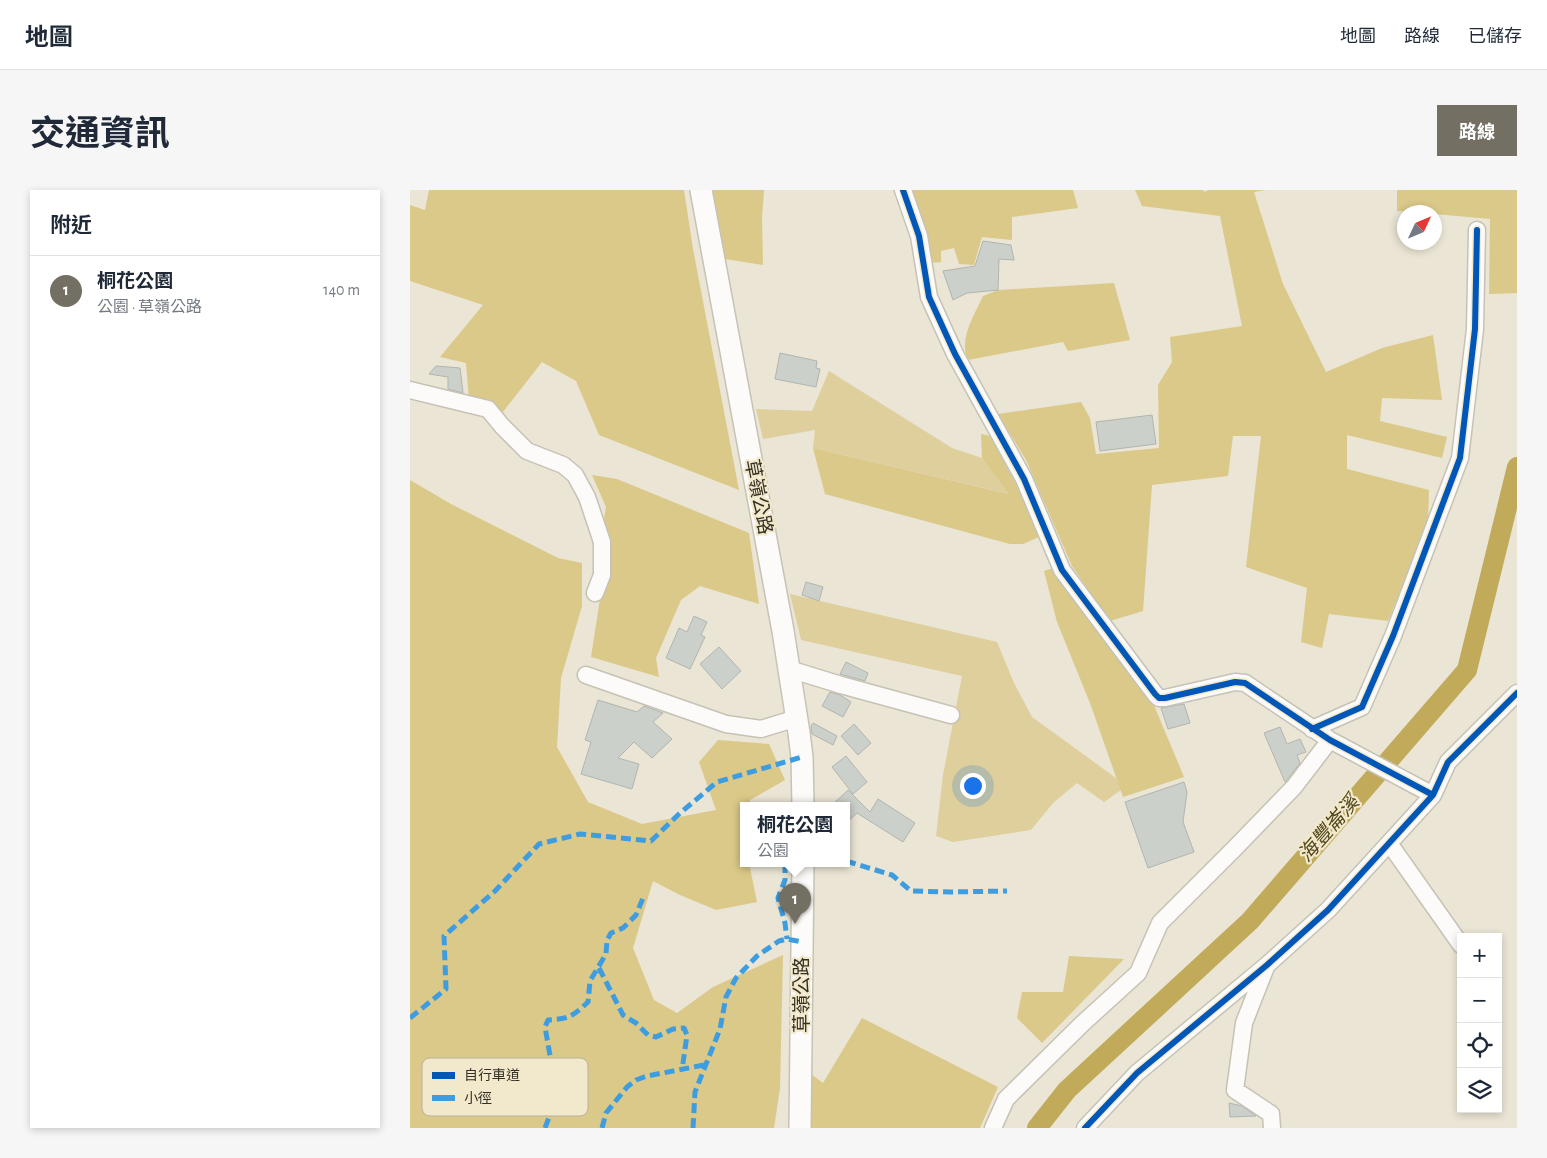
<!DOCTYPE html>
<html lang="zh-TW">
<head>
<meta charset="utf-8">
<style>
  body { margin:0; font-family:"Alegreya Sans","Noto Sans TC",sans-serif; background:#f6f6f7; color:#1f2937 }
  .controls { position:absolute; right:15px; bottom:15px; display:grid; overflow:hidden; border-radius:0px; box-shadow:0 2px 8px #0003 }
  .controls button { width:45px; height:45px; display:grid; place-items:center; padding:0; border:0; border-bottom:1px solid #e0e1e3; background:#fff; color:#1f2937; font:25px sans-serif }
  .compass { position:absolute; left:987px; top:15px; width:45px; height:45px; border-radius:50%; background:#fff; box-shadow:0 2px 8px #0003; rotate:46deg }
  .you { position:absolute; left:562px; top:595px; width:18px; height:18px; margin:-12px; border:4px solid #fff; border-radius:50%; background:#1a73e8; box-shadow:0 0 0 8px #1a73e833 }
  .badge { display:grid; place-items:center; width:32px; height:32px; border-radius:50%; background:#736f62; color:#fff; font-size:16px; font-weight:700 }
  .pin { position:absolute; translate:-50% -41px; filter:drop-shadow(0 1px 2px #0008) }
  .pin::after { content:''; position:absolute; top:26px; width:18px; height:15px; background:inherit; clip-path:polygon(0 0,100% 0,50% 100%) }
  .popup { position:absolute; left:330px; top:612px; width:110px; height:65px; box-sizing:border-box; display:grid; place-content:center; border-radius:0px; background:#fff; filter:drop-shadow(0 1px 4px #0005); font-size:16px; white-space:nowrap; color:#747a83 }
  .popup b { font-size:19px; color:#1f2937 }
  .popup::after { content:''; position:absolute; left:50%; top:100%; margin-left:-10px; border:10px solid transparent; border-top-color:#fff }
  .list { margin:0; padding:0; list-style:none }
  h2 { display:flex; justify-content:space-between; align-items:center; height:65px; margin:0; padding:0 20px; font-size:21px }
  h2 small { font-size:16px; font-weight:400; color:#747a83 }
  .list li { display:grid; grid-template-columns:32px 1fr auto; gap:15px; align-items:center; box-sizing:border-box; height:70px; padding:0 20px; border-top:1px solid #e0e1e3 }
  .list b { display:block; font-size:19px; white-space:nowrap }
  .list p { margin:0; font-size:16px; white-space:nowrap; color:#747a83 }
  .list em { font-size:16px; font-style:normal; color:#747a83 }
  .icon { flex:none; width:28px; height:28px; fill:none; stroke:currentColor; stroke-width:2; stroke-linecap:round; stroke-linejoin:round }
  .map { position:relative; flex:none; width:1107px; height:938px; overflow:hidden; border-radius:0px }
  header { display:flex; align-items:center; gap:30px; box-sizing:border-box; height:70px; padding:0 25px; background:#fff; border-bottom:1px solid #e0e1e3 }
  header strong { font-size:24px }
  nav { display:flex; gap:28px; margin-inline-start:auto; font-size:18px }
  .intro { display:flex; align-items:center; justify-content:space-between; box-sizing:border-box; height:120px; padding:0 30px }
  h1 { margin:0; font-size:35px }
  .button { padding:12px 22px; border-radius:0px; background:#736f62; color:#fff; font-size:18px; font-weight:700 }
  main { display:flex; gap:30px; padding:0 30px }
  aside { flex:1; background:#fff; border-radius:0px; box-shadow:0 2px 8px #0003 }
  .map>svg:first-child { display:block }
  .green { fill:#decf9c }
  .forest { fill:#dbc989 }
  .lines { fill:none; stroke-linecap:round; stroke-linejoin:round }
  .river { stroke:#c1ab5a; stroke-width:20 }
  .building { fill:#ccd0cb; stroke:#b1b5b0 }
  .minor-casing { stroke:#c6c2b5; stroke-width:19 }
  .major-casing { stroke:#c6c2b5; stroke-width:24 }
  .minor { stroke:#fcfbf9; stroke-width:16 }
  .major { stroke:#fcfbf9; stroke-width:21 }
  .quiet { stroke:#3e9de0; stroke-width:5; stroke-dasharray:10 5; stroke-linecap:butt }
  .cycleway-casing { stroke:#f2e9cc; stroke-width:9 }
  .cycleway { stroke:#0057b8; stroke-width:6 }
  .labels { text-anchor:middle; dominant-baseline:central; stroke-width:4.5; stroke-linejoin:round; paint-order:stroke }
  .street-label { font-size:19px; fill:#332f24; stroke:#f2e9cc }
  .water-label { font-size:20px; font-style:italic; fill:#51451a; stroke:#f2e9cc }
  .key { fill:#f2e9cc; stroke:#b9b19a; stroke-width:1 }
  .key-label { font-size:14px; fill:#332f24 }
</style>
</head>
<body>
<header>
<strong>地圖</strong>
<nav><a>地圖</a><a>路線</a><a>已儲存</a></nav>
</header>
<div class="intro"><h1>交通資訊</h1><a class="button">路線</a></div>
<main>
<aside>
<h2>附近<small></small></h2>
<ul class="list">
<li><span class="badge">1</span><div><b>桐花公園</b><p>公園 · 草嶺公路</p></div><em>140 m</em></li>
</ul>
</aside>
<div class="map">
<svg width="1107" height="938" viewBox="0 0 1107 938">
  <rect width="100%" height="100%" fill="#eae5d4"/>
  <path class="green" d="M419,181L542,258L572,268L600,304L403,258L405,240L353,249L346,219L402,221Z
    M380,404L587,452L604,493L622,527L706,588L711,600L694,612L667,593L643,613L621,640L543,652L526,646L533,585L552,486L391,450Z"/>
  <path class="forest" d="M19,0H274L283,59L329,300L189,245L166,191L132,172L85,232L60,222L56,173L30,167L73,115L0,91V15L15,20Z
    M303,0H354L352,27L353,75L315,69Z
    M500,0H663L668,18L602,27V50L572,47L564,75L549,74L544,58L531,61V72L520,73Z
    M725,0H793L794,2L799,0H856L844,2L873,94L916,182L972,158L1023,145L1032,210L972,208L970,231L1037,247L1032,268L937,245V279L1019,300L1018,335L978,431L919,424L912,458L891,452L897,398L836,377L851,246H823L818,286L742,295L733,421L700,431L662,376L616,270L588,224L671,212L680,228L686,264L749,258L748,195L762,172L760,147L832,136L810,26L732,16Z
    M987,0H1107V103L1079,104L1080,29L1025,24L1024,22L987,21Z
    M704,93L720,150L658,161L653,152L558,170C548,149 565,124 573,106L588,100Z
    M571,244L580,246L606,294L629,347L613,354H600L415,304L403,258L599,304L572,268Z
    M182,285L207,289L339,343L349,414L290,396L271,410L246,468L249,487L181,467L190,409L191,346L196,317Z
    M0,290L41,314L148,368L172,373V416L151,488L147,557L178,612L232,634L306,620L289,572L308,550L359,554L375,590L340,610V615H334V673H339L347,712L306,720L270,705L243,691L223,758L244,810L267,823L303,797L373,765L370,898L364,938H0Z
    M643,378L743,513L774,587L713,607L680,513L647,432L634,381Z
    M659,766L714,769L632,853L607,828L612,802H653Z
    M452,828L588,897L570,938H401V884L413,893Z"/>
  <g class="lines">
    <path class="river" d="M627,938L657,900L840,731L1057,480L1107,277"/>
  </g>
  <path class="building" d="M573,51L601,55L604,70L589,69L588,100L557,103L543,110L533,81L565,76Z
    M370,163L407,171L406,178L410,179L406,197L365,189Z
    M26,176L50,178L53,203L38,199V187L19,184Z
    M742,225L746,254L690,261L686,232Z
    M396,392L413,397L409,411L392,405Z
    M284,426L297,432L291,445L295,447L280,479L256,468L269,438L277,442Z
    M309,457L331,481L312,499L290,474Z
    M436,472L458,483L455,491L430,484Z
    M420,502L430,505L441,512L433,527L412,516Z
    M188,510L227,522L234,516L253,523L243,532L262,549L242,568L224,552L208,568L229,574L222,599L171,584L181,552L175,550Z
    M774,514L780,533L758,539L751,518Z
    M403,533L427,546L423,555L402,544L401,536Z
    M444,534L461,553L448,565L431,546Z
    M870,537L877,554L890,549L896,562L887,565L890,573L875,592L854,543Z
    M436,566L457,592L443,604L422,577Z
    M774,592L777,602L773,632L784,662L738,678L715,612Z
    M438,600L460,622L468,609L505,633L493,652L447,623L436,633V615H422Z
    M819,913L832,916L846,926L820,927Z"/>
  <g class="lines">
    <defs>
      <path id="minor" d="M493,0L509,46L519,107L545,164L614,289L652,380L745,504L749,508H755L825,492L835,493L920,550L1023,605
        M0,200L78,219L92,236L117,261L153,275L165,285L177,307L192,352V385L185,403
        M379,479L431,495L541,525
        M176,485L316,534L351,539L387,528
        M902,539L952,517L983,446L1050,268L1065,139L1067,40
        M979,653L1051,755
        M856,777L834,833L825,900L861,924L862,938
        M583,938L596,909L672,834L728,783L750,733L824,659L884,597L920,550
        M675,938L727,883L857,775L918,720L1023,605L1038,572L1107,503"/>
      <path id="major" d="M291,0L373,441L389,543L392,567L393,615
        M390,938L393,673"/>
    </defs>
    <use href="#minor" class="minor-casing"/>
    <use href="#major" class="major-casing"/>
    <use href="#minor" class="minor"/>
    <use href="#major" class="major"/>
    <path class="quiet" d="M436,671L482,685L501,701L540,702L597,701
      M375,673V690L368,708L375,733L377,749
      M189,778L213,825L226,833L238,845L246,847L263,839L274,838L277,845L272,880
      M0,828L36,799L34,746L85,701L129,654L170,644L241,651L269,624L307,592L392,567
      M135,938L145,912L144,888L135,837L138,830C159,829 163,826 178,812L180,791L196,764L197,750L201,743L213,738L226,725L233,708
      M192,938L196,923L217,897L226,890L237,886L294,875
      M283,938L285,902L310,839L316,807L326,788L347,766L369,751L377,749L392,752"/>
    <defs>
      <path id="cycleway" d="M493,0L509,46L519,107L545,164L614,289L652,380L745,504L749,508H755L825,492L835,493L920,550L1023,605
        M902,539L952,517L983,446L1050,268L1065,139L1067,40
        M675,938L727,883L857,775L918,720L1023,605L1038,572L1107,503"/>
    </defs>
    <use href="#cycleway" class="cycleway-casing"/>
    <use href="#cycleway" class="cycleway"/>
  </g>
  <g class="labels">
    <g class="street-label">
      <text transform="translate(348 307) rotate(79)">草嶺公路</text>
      <text transform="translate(392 805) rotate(-90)">草嶺公路</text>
    </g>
    <g class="water-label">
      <text transform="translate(919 639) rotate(-49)">海豐崙溪</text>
    </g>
  </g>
  <rect x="12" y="868" width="166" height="58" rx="8" class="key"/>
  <rect x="22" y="882" width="23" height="7" fill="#0057b8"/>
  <rect x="22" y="905" width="23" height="6" fill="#3e9de0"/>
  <g class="key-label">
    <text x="54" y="890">自行車道</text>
    <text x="54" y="913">小徑</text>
  </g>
</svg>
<div class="controls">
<button>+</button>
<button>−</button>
<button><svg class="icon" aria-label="locate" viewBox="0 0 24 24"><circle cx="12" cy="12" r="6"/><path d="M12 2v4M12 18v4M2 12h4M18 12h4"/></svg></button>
<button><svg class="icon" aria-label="layers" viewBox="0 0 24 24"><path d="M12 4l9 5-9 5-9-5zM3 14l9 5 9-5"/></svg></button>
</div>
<svg class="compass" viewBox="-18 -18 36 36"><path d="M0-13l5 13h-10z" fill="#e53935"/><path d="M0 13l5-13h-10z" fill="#747a83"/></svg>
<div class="you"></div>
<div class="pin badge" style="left:385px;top:734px">1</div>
<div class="popup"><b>桐花公園</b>公園</div>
</div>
</main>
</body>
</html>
